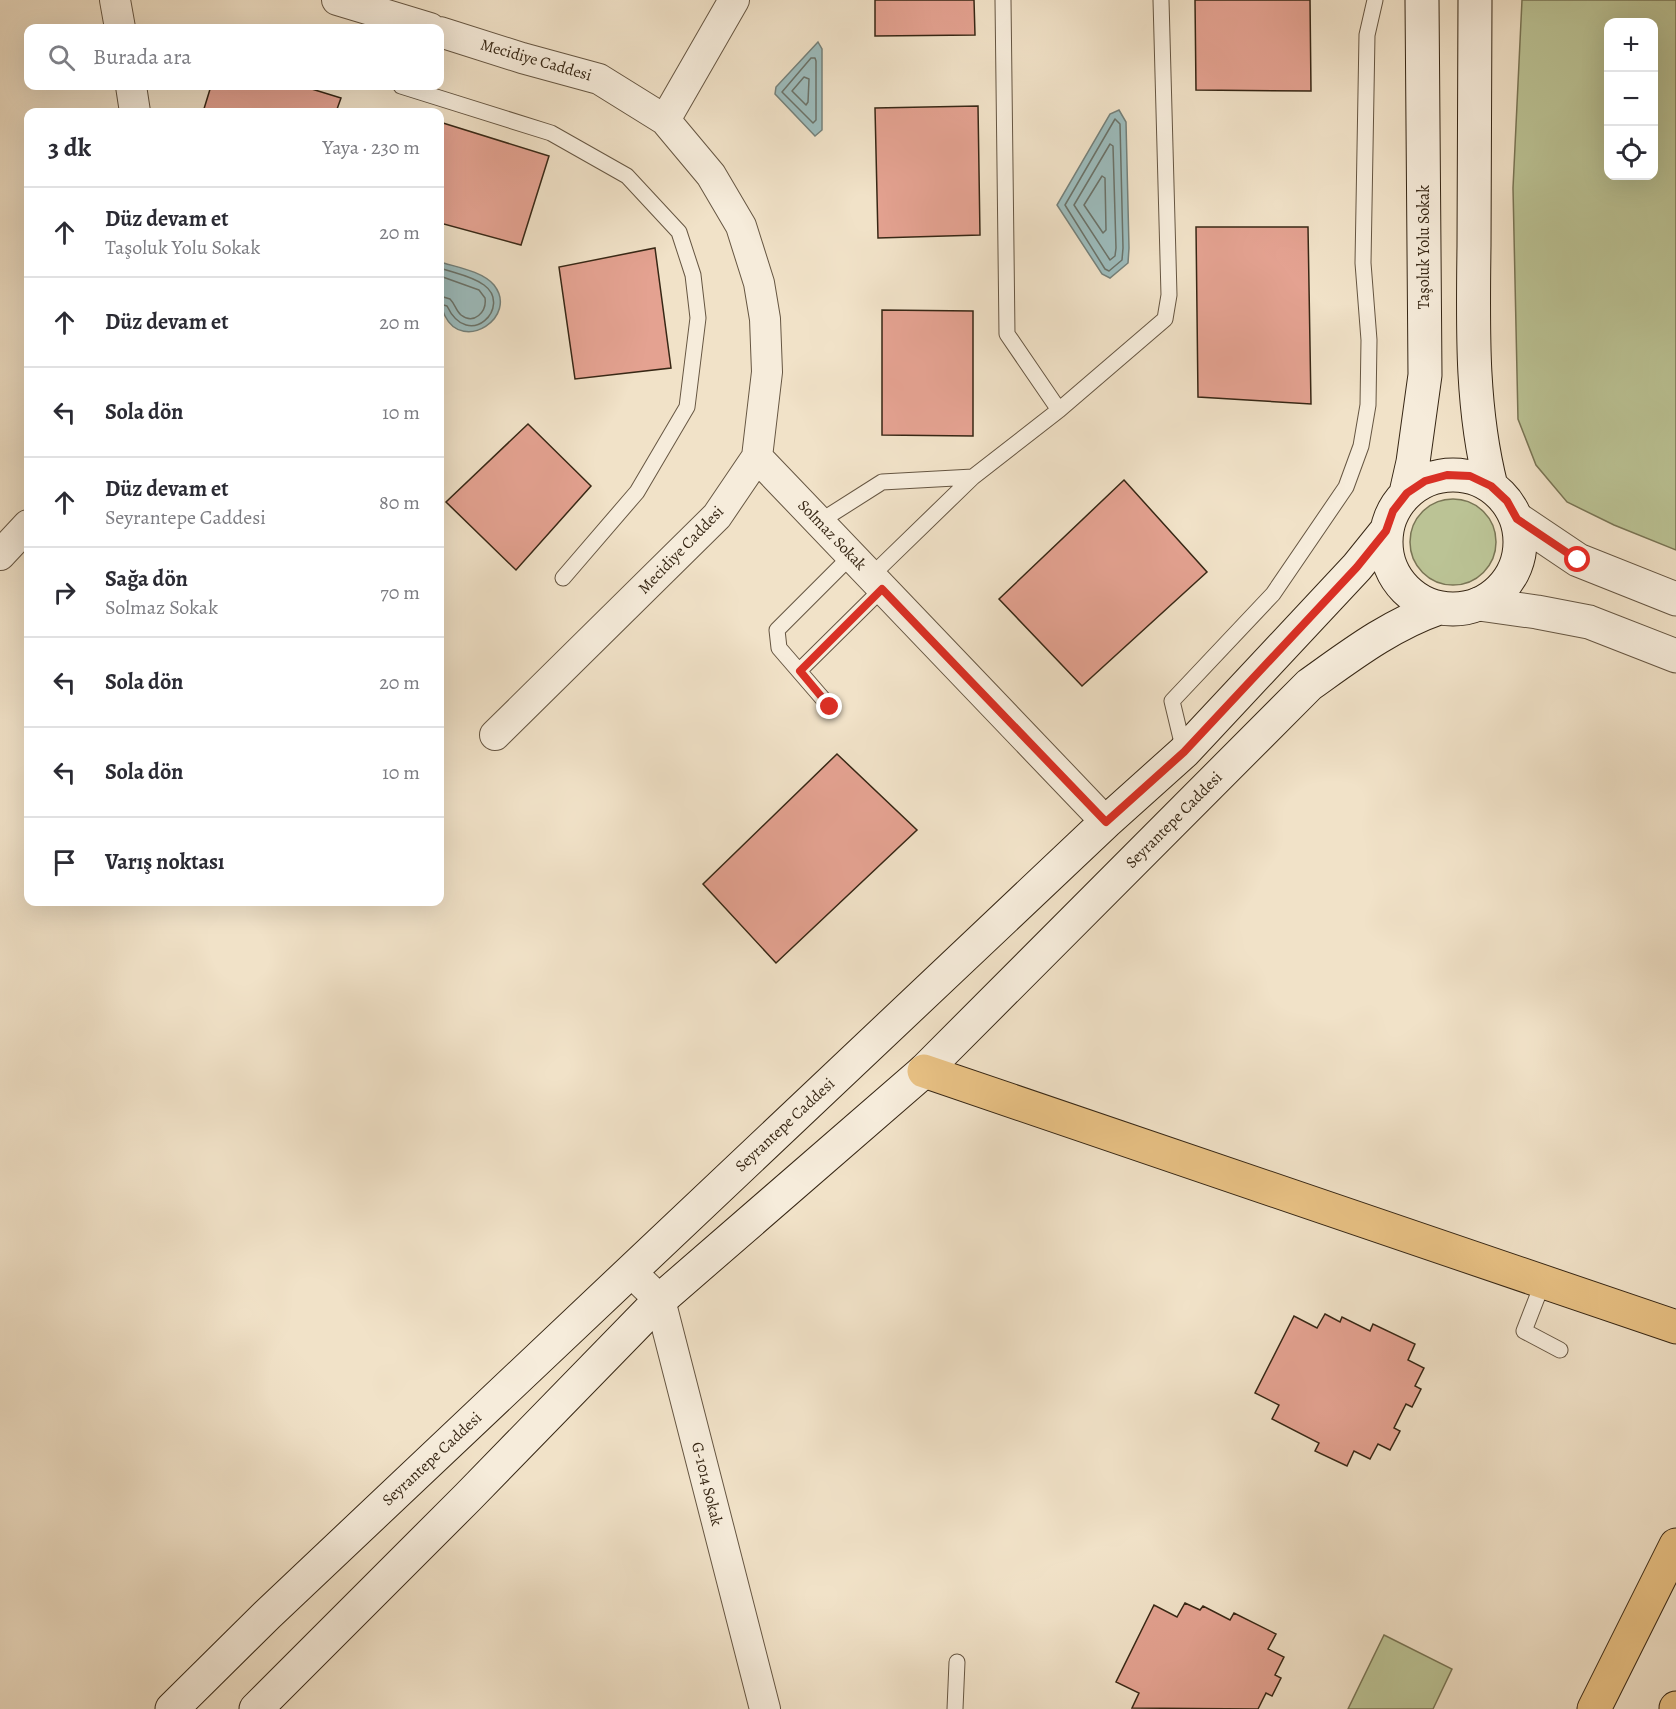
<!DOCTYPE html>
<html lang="tr">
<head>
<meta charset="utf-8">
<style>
  body { margin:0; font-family:Alegreya,serif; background:#f2f2f3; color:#2b2b33 }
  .controls { position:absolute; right:18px; top:18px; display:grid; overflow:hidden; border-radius:12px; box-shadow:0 6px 24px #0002 }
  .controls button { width:54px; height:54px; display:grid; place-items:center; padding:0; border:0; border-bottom:2px solid #e1e1e2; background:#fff; color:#2b2b33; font:30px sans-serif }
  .stop { position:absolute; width:18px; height:18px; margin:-14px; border:4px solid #d93025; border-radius:50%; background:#fff }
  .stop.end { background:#d93025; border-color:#fff; box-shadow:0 2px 6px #0008 }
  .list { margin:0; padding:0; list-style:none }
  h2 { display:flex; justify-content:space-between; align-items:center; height:78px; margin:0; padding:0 24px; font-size:26px }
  h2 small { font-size:20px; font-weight:400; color:#7c7c81 }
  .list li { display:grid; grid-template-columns:39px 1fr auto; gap:18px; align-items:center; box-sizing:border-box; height:90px; padding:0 24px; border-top:2px solid #e1e1e2 }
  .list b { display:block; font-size:22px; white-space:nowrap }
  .list p { margin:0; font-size:20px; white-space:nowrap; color:#7c7c81 }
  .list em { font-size:20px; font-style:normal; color:#7c7c81 }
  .icon { flex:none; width:33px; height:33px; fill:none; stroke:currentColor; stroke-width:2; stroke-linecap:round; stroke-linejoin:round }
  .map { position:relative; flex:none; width:1676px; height:1709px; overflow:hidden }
  .search { position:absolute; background:#fff; box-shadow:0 6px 24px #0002; left:24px; top:24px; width:420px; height:66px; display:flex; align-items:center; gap:15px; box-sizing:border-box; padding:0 21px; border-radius:12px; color:#7c7c81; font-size:22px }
  .panel { position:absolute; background:#fff; box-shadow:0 6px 24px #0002; left:24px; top:108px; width:420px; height:798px; border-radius:12px }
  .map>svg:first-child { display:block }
  .green { fill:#bbc395; stroke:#797555; stroke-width:1.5; fill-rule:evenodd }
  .water { fill:#9cbcbd; stroke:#74807a; stroke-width:1.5 }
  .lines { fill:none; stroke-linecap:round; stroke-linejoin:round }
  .shore { stroke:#6a7269; stroke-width:1.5 }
  .building { fill:#e4a291; stroke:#372715; stroke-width:1.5 }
  .service-casing { stroke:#665642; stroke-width:17 }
  .minor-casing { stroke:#665642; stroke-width:32 }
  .tertiary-casing { stroke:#665642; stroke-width:35 }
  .secondary-casing { stroke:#372715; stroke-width:35 }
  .primary-casing { stroke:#372715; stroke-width:35 }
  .service { stroke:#f6ecdb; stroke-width:15 }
  .minor { stroke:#f6ecdb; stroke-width:30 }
  .tertiary { stroke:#f6ecdb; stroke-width:33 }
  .secondary { stroke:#f6ecdb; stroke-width:33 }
  .primary { stroke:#e8c184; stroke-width:33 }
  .route { stroke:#d93025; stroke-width:8 }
  .labels { text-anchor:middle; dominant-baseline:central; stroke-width:4.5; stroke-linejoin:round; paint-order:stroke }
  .street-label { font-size:16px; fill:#372715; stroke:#f6ecdb }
</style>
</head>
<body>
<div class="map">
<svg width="1676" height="1709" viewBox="0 0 1676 1709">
  <rect width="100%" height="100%" fill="#f1e2c8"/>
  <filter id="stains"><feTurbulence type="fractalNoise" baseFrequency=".00333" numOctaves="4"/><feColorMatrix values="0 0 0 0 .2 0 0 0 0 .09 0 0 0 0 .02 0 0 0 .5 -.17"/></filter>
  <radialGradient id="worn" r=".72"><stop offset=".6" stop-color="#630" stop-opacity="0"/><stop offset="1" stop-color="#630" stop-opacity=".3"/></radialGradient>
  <path class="green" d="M1522,0H1676V550L1614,525L1567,502L1536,465L1518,419L1513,188ZM1608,22H1654V176H1608Z
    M1410 542a43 43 0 1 1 86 0a43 43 0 1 1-86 0Z
    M1384,1635L1452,1669L1433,1709H1348Z"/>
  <path class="water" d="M818,42L822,49V130L815,136L775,94L776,87Z
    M1119,110L1126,122L1129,248L1128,263L1110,278L1102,274L1057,205L1110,114Z
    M440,262C456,267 482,271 494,285C519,317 463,353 445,316C437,300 439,279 440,262Z"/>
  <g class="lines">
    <path class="shore" d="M811,58H815L816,61V120L813,123L782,92Z
      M804,77L809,79L808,102L806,105L792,91Z
      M1115,119L1120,124L1123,248L1122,260L1109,271L1105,269L1065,205Z
      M1110,144L1113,146L1116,248L1115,256L1110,260L1074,205Z
      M1102,176L1105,178L1106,230L1103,233L1084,205Z
      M440,268C454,273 472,276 484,285C513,306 469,352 447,306L440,304
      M440,276L479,290L485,298C487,312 474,325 461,315C456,311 455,304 450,299L440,296"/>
  </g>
  <path class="building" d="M875,0H974L975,35L875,36Z
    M1195,0H1310L1311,91L1196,90Z
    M211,86H302L341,98L336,112H203Z
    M978,106L980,235L878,238L875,108Z
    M443,123L549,156L521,245L440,223V133Z
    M1196,227H1308L1311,404L1198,397Z
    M655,248L671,368L575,379L559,267Z
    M882,310L973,311V436L882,435Z
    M528,424L591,486L516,570L446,502Z
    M1124,480L1207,572L1082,686L999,599Z
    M837,754L917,830L776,963L703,884Z
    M1325,1314L1340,1322L1342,1317L1370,1331L1373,1324L1415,1344L1408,1360L1424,1368L1415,1386L1421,1389L1412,1407L1406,1404L1394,1428L1400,1431L1390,1450L1378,1444L1370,1459L1354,1451L1347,1466L1315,1451L1319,1443L1272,1419L1279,1405L1255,1393L1294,1316L1317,1328Z
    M1185,1603L1200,1610L1203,1606L1230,1620L1234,1613L1276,1634L1268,1649L1284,1657L1275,1675L1281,1678L1272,1696L1266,1693L1258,1709L1132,1708L1139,1693L1116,1682L1154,1605L1177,1617Z"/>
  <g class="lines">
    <defs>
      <path id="service" d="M1003,0L1007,334L1059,410
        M401,86L551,133L627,176L679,232L693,275L698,318L687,407L637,492L563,578
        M819,522L882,482L973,477
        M871,576L973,477L1059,410L1165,319L1169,295L1161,0
        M799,671L882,589
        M830,707L779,648L777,630L851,556
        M1184,751L1172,701L1273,594L1346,487L1361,446L1368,405L1369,340L1363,263L1367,35L1375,0
        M1543,1282L1524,1331L1560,1350
        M955,1709L957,1662"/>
      <path id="minor" d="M115,0L120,28
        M337,0L430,28
        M440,32L522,58L599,79L665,120L711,175L741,226L759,283L765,319L767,372L757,457L717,516L495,735
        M131,86L135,112
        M665,120L734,0
        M757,457L1106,822
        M0,555L28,525
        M630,1271L660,1300L765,1709"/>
      <path id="tertiary" d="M1517,519L1578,560L1676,599
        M1479,604L1537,612L1589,622L1676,656"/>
      <path id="secondary" d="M1475,0C1474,82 1474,164 1474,246C1473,327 1471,407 1491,486
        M1386 542a67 67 0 1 1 134 0a67 67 0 1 1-134 0Z
        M1406,493L1413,462L1425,375L1422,0
        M172,1709L267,1615L1106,822L1184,752L1357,567L1386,531
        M256,1709L468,1497L660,1300L924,1071L1309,685C1351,655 1390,625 1439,608"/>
      <path id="primary" d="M924,1071L1676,1327
        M1594,1709L1676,1545
        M1676,1709V1708"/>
    </defs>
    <use href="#service" class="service-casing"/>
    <use href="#minor" class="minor-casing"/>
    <use href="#tertiary" class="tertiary-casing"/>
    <use href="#secondary" class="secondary-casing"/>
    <use href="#primary" class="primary-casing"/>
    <use href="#service" class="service"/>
    <use href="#minor" class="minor"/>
    <use href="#tertiary" class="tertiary"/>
    <use href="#secondary" class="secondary"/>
    <use href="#primary" class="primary"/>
  </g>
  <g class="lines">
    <path class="route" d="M830,707L800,671L882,589L1106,822L1184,752L1357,567L1386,531L1393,511L1407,493L1425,481L1447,475L1470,476L1491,486L1507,501L1517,519L1578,560"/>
  </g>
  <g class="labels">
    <g class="street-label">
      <text transform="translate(536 60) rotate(16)">Mecidiye Caddesi</text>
      <text transform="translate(1424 247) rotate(-90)">Taşoluk Yolu Sokak</text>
      <text transform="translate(832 535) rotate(46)">Solmaz Sokak</text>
      <text transform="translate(681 550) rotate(-46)">Mecidiye Caddesi</text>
      <text transform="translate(1174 820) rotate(-45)">Seyrantepe Caddesi</text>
      <text transform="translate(785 1125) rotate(-43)">Seyrantepe Caddesi</text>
      <text transform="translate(432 1459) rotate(-43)">Seyrantepe Caddesi</text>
      <text transform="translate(707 1484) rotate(76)">G-1014 Sokak</text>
    </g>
  </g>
  <rect width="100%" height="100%" filter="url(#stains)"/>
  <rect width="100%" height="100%" fill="url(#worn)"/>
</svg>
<div class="controls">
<button>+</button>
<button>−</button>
<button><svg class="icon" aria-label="locate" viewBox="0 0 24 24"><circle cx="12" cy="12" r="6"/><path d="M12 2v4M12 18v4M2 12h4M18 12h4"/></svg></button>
</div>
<div class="stop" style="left:1578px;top:560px"></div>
<div class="stop end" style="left:830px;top:707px"></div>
<div class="search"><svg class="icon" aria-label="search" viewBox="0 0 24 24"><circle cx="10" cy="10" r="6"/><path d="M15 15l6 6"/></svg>Burada ara</div>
<section class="panel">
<h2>3 dk<small>Yaya · 230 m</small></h2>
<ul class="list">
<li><svg class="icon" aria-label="ahead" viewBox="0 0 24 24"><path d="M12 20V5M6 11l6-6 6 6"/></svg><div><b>Düz devam et</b><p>Taşoluk Yolu Sokak</p></div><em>20 m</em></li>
<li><svg class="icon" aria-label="ahead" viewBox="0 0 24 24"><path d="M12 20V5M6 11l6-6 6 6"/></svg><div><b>Düz devam et</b></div><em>20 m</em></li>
<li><svg class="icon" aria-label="left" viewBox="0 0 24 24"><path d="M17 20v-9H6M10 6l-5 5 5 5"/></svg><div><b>Sola dön</b></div><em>10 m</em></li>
<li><svg class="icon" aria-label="ahead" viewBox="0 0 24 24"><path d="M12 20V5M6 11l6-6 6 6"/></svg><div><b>Düz devam et</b><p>Seyrantepe Caddesi</p></div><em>80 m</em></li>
<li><svg class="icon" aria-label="right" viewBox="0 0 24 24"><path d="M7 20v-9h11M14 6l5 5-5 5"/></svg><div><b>Sağa dön</b><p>Solmaz Sokak</p></div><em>70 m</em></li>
<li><svg class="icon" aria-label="left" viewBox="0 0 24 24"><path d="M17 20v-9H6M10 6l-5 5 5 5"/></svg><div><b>Sola dön</b></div><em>20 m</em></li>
<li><svg class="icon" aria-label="left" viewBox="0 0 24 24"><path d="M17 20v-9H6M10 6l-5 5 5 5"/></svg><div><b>Sola dön</b></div><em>10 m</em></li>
<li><svg class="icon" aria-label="arrive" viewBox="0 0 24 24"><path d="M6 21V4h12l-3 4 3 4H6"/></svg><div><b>Varış noktası</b></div></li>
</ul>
</section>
</div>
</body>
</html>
